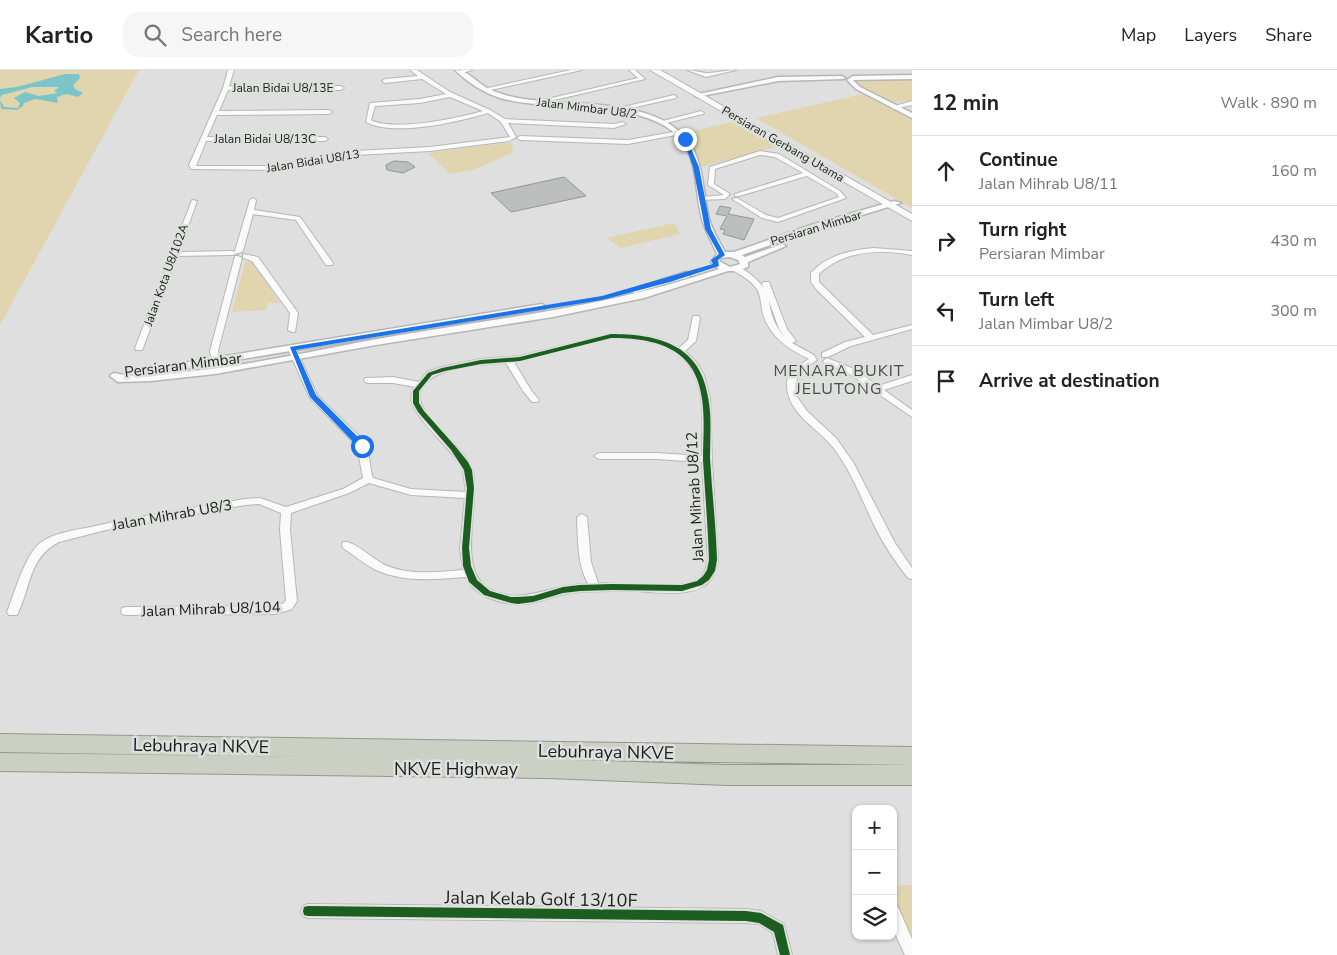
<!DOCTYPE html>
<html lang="en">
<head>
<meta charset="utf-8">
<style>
  body { margin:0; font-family:"Nunito Sans",sans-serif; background:#f6f6f6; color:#222 }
  .controls { position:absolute; right:15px; bottom:15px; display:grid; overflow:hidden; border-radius:10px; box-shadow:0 1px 4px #0004 }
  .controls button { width:45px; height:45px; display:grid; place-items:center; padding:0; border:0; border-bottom:1px solid #e0e0e0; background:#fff; color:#222; font:25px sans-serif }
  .stop { position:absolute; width:15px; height:15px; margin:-11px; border:4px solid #1a73e8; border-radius:50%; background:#fff }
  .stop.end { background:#1a73e8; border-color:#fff; box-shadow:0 1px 5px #0008 }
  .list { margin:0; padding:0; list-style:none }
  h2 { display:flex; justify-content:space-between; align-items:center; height:65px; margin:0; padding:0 20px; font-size:21px }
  h2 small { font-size:16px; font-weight:400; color:#767676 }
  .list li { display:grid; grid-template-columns:32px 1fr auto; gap:15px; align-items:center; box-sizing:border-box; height:70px; padding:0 20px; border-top:1px solid #e0e0e0 }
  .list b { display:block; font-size:19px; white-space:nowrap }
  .list p { margin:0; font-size:16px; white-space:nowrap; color:#767676 }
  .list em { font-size:16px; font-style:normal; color:#767676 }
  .icon { flex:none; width:28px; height:28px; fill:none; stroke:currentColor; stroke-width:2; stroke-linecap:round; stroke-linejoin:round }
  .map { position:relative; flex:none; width:912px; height:885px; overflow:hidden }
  header { display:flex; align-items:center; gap:30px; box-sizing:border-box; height:70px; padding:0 25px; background:#fff; border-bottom:1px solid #e0e0e0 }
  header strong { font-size:24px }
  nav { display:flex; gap:28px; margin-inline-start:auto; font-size:18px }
  .search { width:350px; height:45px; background:#f6f6f6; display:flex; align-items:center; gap:12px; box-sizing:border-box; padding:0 18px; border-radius:15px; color:#767676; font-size:19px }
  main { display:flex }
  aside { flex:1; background:#fff }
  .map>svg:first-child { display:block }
  .green { fill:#e0d5ae }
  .water { fill:#7bc5c8 }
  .building { fill:#bdbebe; stroke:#949695 }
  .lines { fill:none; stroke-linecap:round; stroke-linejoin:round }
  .minor-casing { stroke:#b5b6b5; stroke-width:2 }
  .tertiary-casing { stroke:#b5b6b5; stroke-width:3 }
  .secondary-casing { stroke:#b5b6b5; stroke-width:2 }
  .motorway-casing { stroke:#94988a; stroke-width:2 }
  .minor { fill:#fafafa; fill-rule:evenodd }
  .tertiary { fill:#fafafa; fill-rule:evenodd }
  .secondary { fill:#fafafa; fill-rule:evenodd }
  .motorway { fill:#cccfc3; fill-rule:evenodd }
  .cycleway-casing { stroke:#dde0dd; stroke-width:3 }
  .cycleway { fill:#1b5e20; fill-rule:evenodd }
  .route { fill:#1a73e8 }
  .labels { text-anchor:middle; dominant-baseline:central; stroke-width:5; stroke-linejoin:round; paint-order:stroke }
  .far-street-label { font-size:12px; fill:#1b1c1b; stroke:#dde0dd }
  .street-label { font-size:15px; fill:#1b1c1b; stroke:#dde0dd }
  .neighbourhood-label { font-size:16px; letter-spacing:1px; fill:#494c49; stroke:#dde0dd }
  .near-street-label { font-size:18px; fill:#1b1c1b; stroke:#dde0dd }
</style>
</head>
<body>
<header>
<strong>Kartio</strong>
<div class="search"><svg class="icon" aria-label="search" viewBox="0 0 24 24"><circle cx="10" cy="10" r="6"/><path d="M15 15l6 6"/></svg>Search here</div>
<nav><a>Map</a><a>Layers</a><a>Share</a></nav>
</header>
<main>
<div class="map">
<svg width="912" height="885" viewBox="0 0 912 885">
  <rect width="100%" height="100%" fill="#dedfde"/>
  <path class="green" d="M0,0H139L0,255Z
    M912,9V30C892,35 870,29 856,12L858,10Z
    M863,24L912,50V138L756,48Z
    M736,51L780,76L701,97L693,75L684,63Z
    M504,73H512L513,80L510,84L473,100L450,104L428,83Z
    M674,153L680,164L621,178L606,168Z
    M252,191L280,233H268L266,240L232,242L245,192Z
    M912,815V885L893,843V816Z"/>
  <path class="water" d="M65,4H79L80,8L73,15L75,19L83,23L78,27L66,24L57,27L58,33L35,29L24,33L23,36L17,40L1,39L0,30L4,37L18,38L20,33L14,28L25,22L39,26L58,23L54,21L59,17H32L2,25L0,28V19L17,17Z"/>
  <path class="building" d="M394,91L408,92L415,97L403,103L387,100L386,95Z
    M564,107L586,126L511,142L491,123Z
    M720,136L731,138L728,144L754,149L744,170L723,164L725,160L720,159L727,146L716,144Z"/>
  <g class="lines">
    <defs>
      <path id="minor" d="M228,0H234L229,16H341L344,18L341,20H228L219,41L329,40L332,42L329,44L217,45L207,67H325L328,69L325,71H206L196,96H276L355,81L430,77L510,67L501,52L488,43C458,52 394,67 366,52L370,33L420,29L446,24L422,9L385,13L382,11L385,9L418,6L410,0H417L450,22L490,40L505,49L614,54L623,52L626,54L614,58L508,53L516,67L509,71L430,81L355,85L276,100L191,99L189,95L223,18ZM450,27L483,41C458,48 394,62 371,50L375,36L420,33Z
        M462,0H472L460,4L457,2Z
        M571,0H582L486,21L483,19Z
        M629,0H635L645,9L537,34L534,32L638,8Z
        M687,0C694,0 701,3 707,3C717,3 726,0 736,0L706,7Z
        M674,25L677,27L676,28L613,42L610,40Z
        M912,31V35L894,39L891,37Z
        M701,41L704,43L703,44L662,54L659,52Z
        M679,61L682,63L681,64L628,74L520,70L517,68L520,66L628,70Z
        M760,81L779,84L840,121L846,128L778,152L762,148L732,129L737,128L766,145L778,148L839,127L836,123L807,106L739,126H735V124L803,103L775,87L760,85L715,99L714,114L730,124L725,129L700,130L699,129L702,127L724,125L708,115L710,97Z
        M253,128L256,130L254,140L300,147L333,193L332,195H326L296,150L253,144L243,181L239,183H236L235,181L250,130Z
        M192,130L197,131L179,182L233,181L237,183L233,185L177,186L143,278L142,280H136L135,278Z
        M874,178L912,181V185C880,179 844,180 819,204V212L873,265L912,255V259L851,276L828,287H822V283L845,272L865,267L816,219L811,212V203C827,185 851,180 874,178Z
        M243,184L258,187L298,243L295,262H292L288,260L290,243L252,191L243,188Z
        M235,186H238L242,188L218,281L222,301L218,304L214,301L210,281Z
        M734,197C745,197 758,210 764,218L762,214L763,212H769L787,259L796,271L792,273L814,285L817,290L804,299L797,309L795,318L797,327L807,341L836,368L853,392L895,473L912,498V509L908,508C895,492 884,475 875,457C862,430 851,400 832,376C817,358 789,344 787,317C785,304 799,295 809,289C788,279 770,267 763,244C761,236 761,228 758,221C753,212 743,206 734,201ZM769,231L779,259L785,267C775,257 771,245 769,231Z
        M693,246H699L700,248L696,271L685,281L697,293L704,305L710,329L712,392L718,490C716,500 713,510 704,516C685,527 656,522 635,521C614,521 591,520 570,523C551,526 533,536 514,534C496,532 473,525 466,507C436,509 405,513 376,500C364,494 354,485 343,478L342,475L343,472C353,470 373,489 383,494C407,506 437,502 463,500L460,478L465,428L411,425L369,413L349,423L291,443L290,460L297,531L292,539L276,544L126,545L122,544L121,541L122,538L126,537L276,536L284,533L286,530L280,460L281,443L259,434L245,435L106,460L59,472C28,488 31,518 17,545H9L7,542C14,524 25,485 40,473C53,463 75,460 91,457C142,445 193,438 245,429L260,428L286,437L343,419L363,408L357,376L310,328L288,279L289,277L292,276L296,279L317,325L357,364L367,376L372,406L373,408L411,419L466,422L463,400L460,394C447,375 422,355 413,335C410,329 411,322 415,317L393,313H368L365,312L364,310L365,308L393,307L419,312L427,302L441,297L481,289L520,286L611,264L644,266L659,269L679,278L688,270ZM611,268C655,268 694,278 701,327C704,347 702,366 702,386L656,383H599L594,386L599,389H656L702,392L708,490C706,499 705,505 697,510C680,520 620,513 598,513L591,492L587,447L582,444L577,447C578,470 577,493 588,514C579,514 570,515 561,517C538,522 515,532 491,520C455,502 480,437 473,403C468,376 414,347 420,322C427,297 484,294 506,293L523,321L532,332H538L539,330L531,320L514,292Z
        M827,288L854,299L878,316L912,305V311L884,320L912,340V347L848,303L824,293L823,291Z
        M308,834L746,839L761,841L784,854L792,885H778L773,863L759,854L746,853L308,848L303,846L301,841L303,836Z
        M893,835L898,837L912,869V885H905L893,859Z"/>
      <path id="tertiary" d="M455,0C467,0 477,12 487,18C499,24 511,27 524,29C577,37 676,25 697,88C704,107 704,128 709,148C712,160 719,171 725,182H734L811,155L894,131L901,133L817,159L742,185L745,187L782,174L786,176L748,192V197L738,201H728L644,228L553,247L376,275L215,304L151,311L118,312L110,306L112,304L115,303C132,308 152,305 171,303C235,298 298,284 361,272C483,249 600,240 719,199L711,192L717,184C712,172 705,161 702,149C695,124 698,93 682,71C649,27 550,43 500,28C484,23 467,12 455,0ZM730,187L738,190L740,194L730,197L719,191L721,188Z
        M912,5V9L853,10L860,17L912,43V48L856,19L847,10L853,6Z
        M842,6L845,8L844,9L778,11L697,27L694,25L778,7Z
        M686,202L689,203V207L634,223L630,220Z
        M542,234L546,237L545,239L158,303L153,300L158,297Z"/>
      <path id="secondary" d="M650,0H660L912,144V151Z"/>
      <path id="motorway" d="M0,664L912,677V695L572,690L727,695H912V715H727L548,708L0,701V683L310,687L0,682Z"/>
    </defs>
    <use href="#minor" class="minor-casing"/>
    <use href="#tertiary" class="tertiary-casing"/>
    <use href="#secondary" class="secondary-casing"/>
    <use href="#motorway" class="motorway-casing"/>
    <use href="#minor" class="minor"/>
    <use href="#tertiary" class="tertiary"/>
    <use href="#secondary" class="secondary"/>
    <use href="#motorway" class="motorway"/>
    <defs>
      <path id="cycleway" d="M611,264C657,264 700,274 708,327C712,347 710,367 710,388C712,422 716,456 717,490L715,501L709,510L702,515L682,521L612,520L580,521L563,523L533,532L518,534L511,533L484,525L469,512L463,496L462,478L467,418L464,400L451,380L418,342L413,333V321L428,303L442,298L481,290L520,287ZM611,268C656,268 696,278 702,329C705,349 703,370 703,390C705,423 708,457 709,490L707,500L703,506L697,511L682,515L612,514L580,515L563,517L533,526L518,527H511L490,521L477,510L471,496L469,478L474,418L472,400L468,392L456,377L424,341L419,333V321L432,305L445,301L481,294L520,291Z
        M308,836L746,841L761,843L783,855L790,885H780L774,862L759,853L746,851L308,846L304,845L303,841L304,837Z"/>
    </defs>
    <use href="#cycleway" class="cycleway-casing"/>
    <use href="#cycleway" class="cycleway"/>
  </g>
  <path class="route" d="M683,68L687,69L699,97L711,159L725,185L718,190L719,196L670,212L602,230L296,280L316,325L365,374V378H359L310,327L290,277L602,226L713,194L711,190L719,184L705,159L693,97Z"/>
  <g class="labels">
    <g class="far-street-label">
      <text x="283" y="18">Jalan Bidai U8/13E</text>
      <text transform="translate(587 38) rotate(7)">Jalan Mimbar U8/2</text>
      <text x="265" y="69">Jalan Bidai U8/13C</text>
      <text transform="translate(783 74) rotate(30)">Persiaran Gerbang Utama</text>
      <text transform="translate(313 91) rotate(-9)">Jalan Bidai U8/13</text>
      <text transform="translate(816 158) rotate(-17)">Persiaran Mimbar</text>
      <text transform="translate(166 205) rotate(-70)">Jalan Kota U8/102A</text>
    </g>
    <g class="street-label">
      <text transform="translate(183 295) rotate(-7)">Persiaran Mimbar</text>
      <text transform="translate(695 427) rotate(-93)">Jalan Mihrab U8/12</text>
      <text transform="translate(172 445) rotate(-10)">Jalan Mihrab U8/3</text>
      <text transform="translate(211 539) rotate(-2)">Jalan Mihrab U8/104</text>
    </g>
    <g class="neighbourhood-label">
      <text x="839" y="301">MENARA BUKIT<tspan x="839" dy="18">JELUTONG</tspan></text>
    </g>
    <g class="near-street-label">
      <text transform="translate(201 676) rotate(1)">Lebuhraya NKVE</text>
      <text transform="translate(606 682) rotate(1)">Lebuhraya NKVE</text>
      <text x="456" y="699">NKVE Highway</text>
      <text transform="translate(541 829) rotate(1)">Jalan Kelab Golf 13/10F</text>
    </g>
  </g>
</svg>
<div class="controls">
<button>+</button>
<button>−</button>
<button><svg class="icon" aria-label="layers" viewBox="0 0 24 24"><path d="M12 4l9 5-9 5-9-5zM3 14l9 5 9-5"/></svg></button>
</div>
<div class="stop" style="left:362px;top:376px"></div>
<div class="stop end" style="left:685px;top:69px"></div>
</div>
<aside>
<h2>12 min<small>Walk · 890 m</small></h2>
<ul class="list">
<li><svg class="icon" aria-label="ahead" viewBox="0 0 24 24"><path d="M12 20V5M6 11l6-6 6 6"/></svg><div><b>Continue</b><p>Jalan Mihrab U8/11</p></div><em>160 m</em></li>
<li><svg class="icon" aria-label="right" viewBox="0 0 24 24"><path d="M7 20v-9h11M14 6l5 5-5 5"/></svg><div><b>Turn right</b><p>Persiaran Mimbar</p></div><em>430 m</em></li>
<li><svg class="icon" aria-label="left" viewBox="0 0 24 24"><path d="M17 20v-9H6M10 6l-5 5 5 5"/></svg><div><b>Turn left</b><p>Jalan Mimbar U8/2</p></div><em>300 m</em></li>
<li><svg class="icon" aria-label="arrive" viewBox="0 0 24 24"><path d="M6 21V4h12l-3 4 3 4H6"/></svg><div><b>Arrive at destination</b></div></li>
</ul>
</aside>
</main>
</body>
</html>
